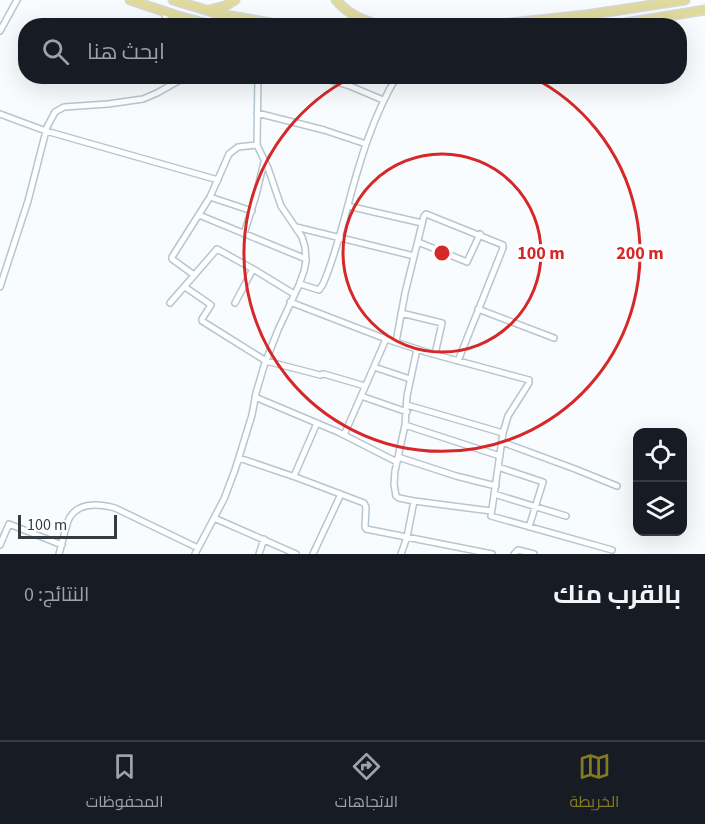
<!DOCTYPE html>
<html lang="ar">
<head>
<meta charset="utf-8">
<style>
  body { margin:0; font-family:"Source Sans 3",Cairo,sans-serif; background:#242831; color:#f1f3f6; direction:rtl }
  .controls { position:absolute; right:18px; bottom:18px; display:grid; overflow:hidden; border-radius:12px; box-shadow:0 6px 24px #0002 }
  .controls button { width:54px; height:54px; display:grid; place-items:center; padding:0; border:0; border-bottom:2px solid #363941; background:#171b24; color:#f1f3f6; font:30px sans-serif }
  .scale { position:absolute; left:18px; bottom:15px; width:99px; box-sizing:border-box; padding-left:6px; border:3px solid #343c40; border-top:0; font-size:16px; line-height:21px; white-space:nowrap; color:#343c40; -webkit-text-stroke:4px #fff; paint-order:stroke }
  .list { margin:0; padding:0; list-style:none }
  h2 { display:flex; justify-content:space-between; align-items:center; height:78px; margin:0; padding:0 24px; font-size:26px }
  h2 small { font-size:20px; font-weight:400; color:#9ea1a6 }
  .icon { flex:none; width:33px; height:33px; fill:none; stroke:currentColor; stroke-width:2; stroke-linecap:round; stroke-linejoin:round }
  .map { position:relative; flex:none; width:705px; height:554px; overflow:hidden; direction:ltr }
  .search { position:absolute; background:#171b24; box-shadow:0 6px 24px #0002; left:18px; right:18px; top:18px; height:66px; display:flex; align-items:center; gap:15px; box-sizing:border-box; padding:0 21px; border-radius:24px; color:#9ea1a6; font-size:22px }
  .sheet { height:186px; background:#171b24 }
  nav { display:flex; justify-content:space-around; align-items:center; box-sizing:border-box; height:84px; border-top:2px solid #363941; background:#171b24; font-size:16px; color:#9ea1a6 }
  nav a { display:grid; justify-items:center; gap:3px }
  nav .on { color:#837b21 }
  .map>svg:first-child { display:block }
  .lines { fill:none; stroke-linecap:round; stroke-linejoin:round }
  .minor-casing { stroke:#b5c6d2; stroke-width:8 }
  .primary-casing { stroke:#d6d8d9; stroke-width:11 }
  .minor { stroke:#fff; stroke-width:5 }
  .primary { stroke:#e0da9d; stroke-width:8 }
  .ring { fill:none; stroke:#d62828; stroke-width:3 }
  .centre { fill:#d62828; stroke:#fff; stroke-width:3 }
  .ring-label { font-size:18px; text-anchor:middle; font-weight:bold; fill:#d62828; stroke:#fff; stroke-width:6; stroke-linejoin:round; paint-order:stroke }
</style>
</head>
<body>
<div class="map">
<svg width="705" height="554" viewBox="0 0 705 554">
  <rect width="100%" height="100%" fill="#f8fcfe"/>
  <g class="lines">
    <defs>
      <path id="minor" d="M164,11L168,26
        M0,31L17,0
        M317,76L350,86L383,100
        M257,113L324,130L366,144
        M0,114L46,131L218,180
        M210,197L252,211
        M348,206L422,223
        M199,215L306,259
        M296,227L414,256
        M244,234L256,195L264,162
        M418,242L467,262L480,234
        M194,275L172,259V257L210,197L229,154L238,147L257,145
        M300,284L319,290L323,284C334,259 341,231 348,205C360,160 373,116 397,76
        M0,287L28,201L47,127L55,112L64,107L108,104L143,99L157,93L187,76
        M185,287L211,305L202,319V321L266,361L320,375L324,374L365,386
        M290,302L386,339L429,353L529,380V383L508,416L503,433L491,516L612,550
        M170,303L217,249L253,269L294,294
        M235,303L253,269
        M478,309L554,338
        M401,313L442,323L435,354
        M396,342L405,293L424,216L426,214L503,245V248L458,361
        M417,349L407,396L405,425L395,471L394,484L396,496L399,498L414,501L491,511
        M374,367L410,379
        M361,396L407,412
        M255,397L338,432L397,462
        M407,405L503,433
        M405,425L500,456
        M344,435L386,339
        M502,442L575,469L617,486
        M398,457L456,476L496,486
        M239,458L298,478L364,503L366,507L365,527L366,529L492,554
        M498,467L543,482L529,527
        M294,476L317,423
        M494,494L566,516
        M214,518L296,554
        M0,545L9,524L62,545
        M59,554C62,545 66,523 70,517C80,501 100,504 115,508L198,548
        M195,554L224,499L235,470L252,415L256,393L264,366L278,330L299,285L304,271L306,261L305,247L302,237L281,206L268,168L257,145L258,76
        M259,554L264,539
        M313,554L341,494
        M401,554L407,537L414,501
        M514,554L518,550L534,554"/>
      <path id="primary" d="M130,0L178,16L215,26
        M173,0L219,14L288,26
        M336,0C350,16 362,20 382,26
        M209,10L225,6L235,0
        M481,26L586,15L685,0
        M607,26L705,10"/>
    </defs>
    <use href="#minor" class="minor-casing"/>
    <use href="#primary" class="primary-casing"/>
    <use href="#minor" class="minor"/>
    <use href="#primary" class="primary"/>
  </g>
  <g class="ring">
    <circle cx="442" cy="253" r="99"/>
    <path d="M532 77A198 198 0 1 1 352 77"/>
  </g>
  <circle cx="442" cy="253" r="9" class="centre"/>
  <g class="ring-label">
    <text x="541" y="259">100 m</text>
    <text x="640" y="259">200 m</text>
  </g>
</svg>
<div class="controls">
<button><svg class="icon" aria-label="locate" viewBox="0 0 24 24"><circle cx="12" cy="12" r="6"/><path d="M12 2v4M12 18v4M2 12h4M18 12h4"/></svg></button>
<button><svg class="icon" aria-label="layers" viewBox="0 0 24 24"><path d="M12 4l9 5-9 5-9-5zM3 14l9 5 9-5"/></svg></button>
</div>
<div class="scale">100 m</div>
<div class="search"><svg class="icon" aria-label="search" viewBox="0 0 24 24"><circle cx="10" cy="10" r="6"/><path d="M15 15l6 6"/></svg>ابحث هنا</div>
</div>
<section class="sheet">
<h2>بالقرب منك<small>النتائج: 0</small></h2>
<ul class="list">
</ul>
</section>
<nav>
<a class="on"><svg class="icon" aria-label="map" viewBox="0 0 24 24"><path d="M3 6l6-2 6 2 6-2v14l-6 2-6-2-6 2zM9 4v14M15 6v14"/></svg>الخريطة</a>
<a><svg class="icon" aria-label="directions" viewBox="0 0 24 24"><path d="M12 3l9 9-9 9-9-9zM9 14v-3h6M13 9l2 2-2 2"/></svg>الاتجاهات</a>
<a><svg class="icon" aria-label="saved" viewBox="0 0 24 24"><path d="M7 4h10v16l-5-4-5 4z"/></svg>المحفوظات</a>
</nav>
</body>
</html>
